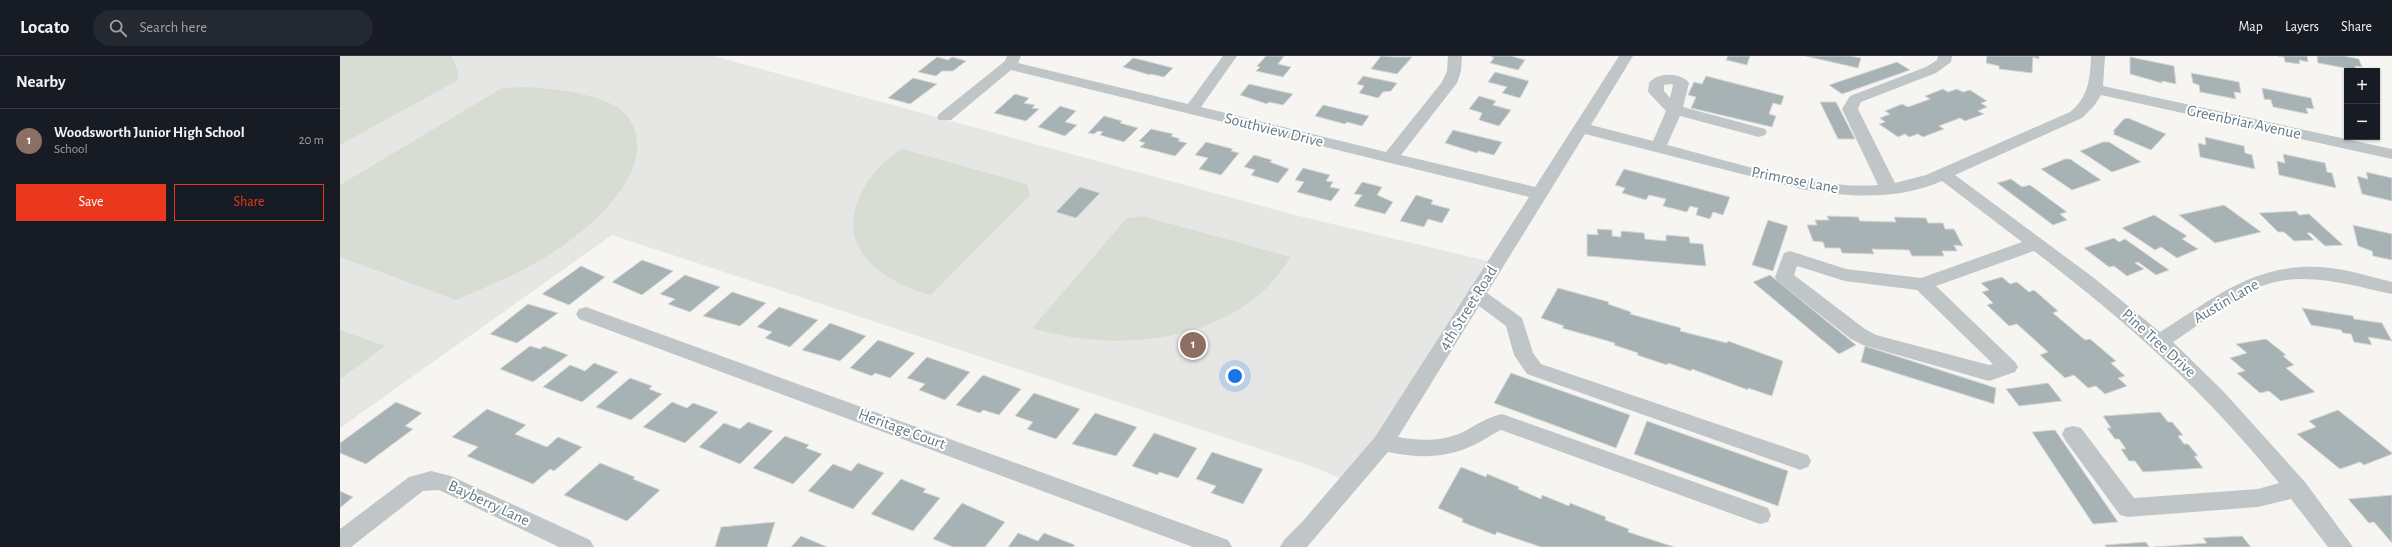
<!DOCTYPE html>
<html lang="en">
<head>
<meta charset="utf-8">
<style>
  body { margin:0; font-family:"Alegreya Sans",sans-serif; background:#242831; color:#f1f3f6 }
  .controls { position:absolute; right:12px; top:12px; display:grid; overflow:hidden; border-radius:0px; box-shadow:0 1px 3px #0004 }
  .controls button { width:36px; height:36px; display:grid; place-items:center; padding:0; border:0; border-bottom:1px solid #363941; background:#171b24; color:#f1f3f6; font:20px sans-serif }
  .you { position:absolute; left:895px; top:320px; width:14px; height:14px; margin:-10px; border:3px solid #fff; border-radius:50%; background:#1a73e8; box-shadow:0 0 0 6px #1a73e833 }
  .badge { display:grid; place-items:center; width:26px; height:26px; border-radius:50%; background:#ea371d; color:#fff; font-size:13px; font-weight:700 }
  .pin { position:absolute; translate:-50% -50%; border:2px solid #fff; box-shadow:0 1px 4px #0006 }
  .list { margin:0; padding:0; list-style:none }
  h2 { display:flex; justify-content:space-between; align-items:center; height:52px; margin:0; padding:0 16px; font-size:17px }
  h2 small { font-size:13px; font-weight:400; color:#9ea1a6 }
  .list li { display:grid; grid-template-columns:26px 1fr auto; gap:12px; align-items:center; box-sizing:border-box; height:64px; padding:0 16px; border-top:1px solid #363941 }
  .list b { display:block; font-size:15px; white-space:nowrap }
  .list p { margin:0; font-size:13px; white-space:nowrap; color:#9ea1a6 }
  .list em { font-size:13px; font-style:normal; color:#9ea1a6 }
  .actions { display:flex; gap:8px; padding:12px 16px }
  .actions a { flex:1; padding:9px 0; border:1px solid #ea371d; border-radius:0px; text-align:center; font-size:14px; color:#ea371d }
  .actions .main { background:#ea371d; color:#fff }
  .icon { flex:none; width:22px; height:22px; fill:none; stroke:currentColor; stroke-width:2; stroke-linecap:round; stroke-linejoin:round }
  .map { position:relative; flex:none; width:2052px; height:491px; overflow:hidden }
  header { display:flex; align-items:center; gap:24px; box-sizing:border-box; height:56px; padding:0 20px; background:#171b24; border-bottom:1px solid #363941 }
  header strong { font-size:19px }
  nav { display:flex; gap:22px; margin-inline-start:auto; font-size:14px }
  .search { width:280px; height:36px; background:#242831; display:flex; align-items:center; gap:10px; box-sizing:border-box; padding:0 14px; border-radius:22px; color:#9ea1a6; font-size:15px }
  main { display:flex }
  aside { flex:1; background:#171b24 }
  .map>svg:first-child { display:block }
  .built { fill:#e6e7e5 }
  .green { fill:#d7ddd2 }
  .building { fill:#a7b2b5; stroke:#d7d7d4 }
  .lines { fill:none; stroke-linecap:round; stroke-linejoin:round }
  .minor { fill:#c0c6c8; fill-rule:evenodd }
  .labels { text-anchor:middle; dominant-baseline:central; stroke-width:4; stroke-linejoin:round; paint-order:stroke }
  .street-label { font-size:16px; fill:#637984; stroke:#fff }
</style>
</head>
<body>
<header>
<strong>Locato</strong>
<div class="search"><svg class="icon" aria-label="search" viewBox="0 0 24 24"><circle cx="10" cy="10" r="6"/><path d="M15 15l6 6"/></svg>Search here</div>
<nav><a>Map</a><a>Layers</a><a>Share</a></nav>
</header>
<main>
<aside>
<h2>Nearby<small></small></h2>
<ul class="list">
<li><span class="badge" style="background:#8d6e63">1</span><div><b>Woodsworth Junior High School</b><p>School</p></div><em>20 m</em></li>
</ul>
<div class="actions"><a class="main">Save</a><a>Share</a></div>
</aside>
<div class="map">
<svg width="2052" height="491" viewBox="0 0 2052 491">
  <rect width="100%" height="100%" fill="#f6f5f2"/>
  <path class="built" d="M0,0H374L955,159L1156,207L1010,427L974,411L272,179L0,372Z"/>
  <path class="green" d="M0,0H111L118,14V24L0,89Z
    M188,31C214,33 272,38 288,61C324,113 246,177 206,201C178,218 146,231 116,244L0,201V129L162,32Z
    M562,93L687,128L690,139L591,239C542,226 494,193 521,137C530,119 545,102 562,93Z
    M802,160L951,201C941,215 931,229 918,240C856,290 765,294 692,272L786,163Z
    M0,274L45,290L0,323Z"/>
  <path class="building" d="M926,0H944L938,8L951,11L943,21L916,15L920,11L917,10Z
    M1041,0L1054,1H1072L1057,18L1031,13Z
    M1151,0H1171L1185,4L1178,14L1150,7L1154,2Z
    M1388,0H1410L1407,9L1386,4Z
    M1465,0H1509L1521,2L1518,12Z
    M1647,0H1699V3L1693,1L1692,17L1659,13V10L1646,7Z
    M1938,0H1967L1968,6L1959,4L1960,8L1945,6L1944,1Z
    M1977,0H2004L2019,3L2022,11L2015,10L2016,14L1978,7Z
    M597,1L608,4L612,1L626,5L613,15H602L596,20L578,16Z
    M1790,1L1834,10L1836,28L1822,25V27L1790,18Z
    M793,2L806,5L833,12L824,21L811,18L810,19L783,11Z
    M1557,6L1570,14L1502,38L1489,29Z
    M1155,16L1189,25L1180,42L1162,37L1167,31L1148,26Z
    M1851,17L1899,26L1901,37L1894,36L1896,43L1860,36L1859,29L1853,27Z
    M1023,20L1057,27L1051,35L1043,36L1038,42L1019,37L1024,30L1017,28Z
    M1366,20L1444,40L1441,49L1433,47L1429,58L1436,60L1432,71L1351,52L1356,41L1348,39L1354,26L1362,28Z
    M573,22L597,28L570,48L548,42Z
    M909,28L953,38L943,49L929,46L927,48L900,39Z
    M1922,32L1971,42L1974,53L1966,52L1968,58L1933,51L1931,44L1924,43Z
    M1603,33L1608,36L1617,33L1623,36L1630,34L1647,45L1641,47L1647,51L1638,55L1644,58L1625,65L1620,62L1599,70L1604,73L1583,81L1578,78L1569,81L1565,78L1558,81L1539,68L1545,66L1540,62L1550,58L1545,55L1562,48L1568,51L1590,43L1585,40Z
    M675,38L689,42L684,47L695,49L692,52L699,53L686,65L654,57Z
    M1139,40L1156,45L1153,49L1171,54L1159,70L1139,64L1142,57L1129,53Z
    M1480,46H1496L1515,83H1498Z
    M983,49L1029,60L1022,70L1007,66L1005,68L975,60Z
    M720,50L736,55L725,66L737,69L725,80L698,71Z
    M764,60L782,65L780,67L798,72L784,86L760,79L763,76L758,75L754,78L748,77Z
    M1788,62L1826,78L1811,94L1773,78L1775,76L1773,75L1784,63Z
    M811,73L833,78L831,80L840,83L838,85L847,87L835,100L800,91L805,87L799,85Z
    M1113,74L1162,86L1154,99L1138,95L1137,97L1105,87Z
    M1865,81L1904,90L1905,97L1912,99L1915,113L1860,101L1858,87L1866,89Z
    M866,86L893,93L891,95L899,97L881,119L859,113L868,102L855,99Z
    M1763,86H1769L1801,106L1772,116L1740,95Z
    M1943,98L1985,107L1987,116L1992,117L1996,132L1939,119L1937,105L1945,107Z
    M914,99L932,104L930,106L949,113L938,127L911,119L915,114L904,111Z
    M1725,103H1730L1761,124L1732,134L1701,113Z
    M963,112L990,119L986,125L993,126L990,131L1000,133L991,145L957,136L964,126L955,124Z
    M1284,113L1390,141L1383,159L1373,156L1370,163L1356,159L1358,152L1350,150L1347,156L1323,150L1326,143L1309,139L1306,144L1282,137L1285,132L1275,129Z
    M2026,116L2052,122V145L2022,138L2017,120L2028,123Z
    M1671,123L1682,131L1690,129L1727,156L1720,158L1727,164L1713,169L1657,127Z
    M1022,126L1042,131L1037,139L1053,146L1045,158L1014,150L1022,139L1014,138Z
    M740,131L760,137L736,162L716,156Z
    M1076,139L1093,144L1091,148L1110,153L1102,167L1088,163L1084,171L1060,165Z
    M1884,149L1921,176L1875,187L1839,159Z
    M1956,155L1959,159L1969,158L2003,189L1985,190L1971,177H1967L1974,184L1954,185L1944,176H1938L1919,157Z
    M1814,159L1847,180L1842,183L1858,193L1837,202L1821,191L1815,194L1782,172Z
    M1487,160L1518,161L1520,165L1556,166L1554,161L1586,162L1588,167H1603L1605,173H1614L1623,190L1614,189L1617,195H1602L1604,200H1572L1569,194L1532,193L1534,198L1502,197L1500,192H1485L1483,186L1473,185L1467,169H1477L1475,164H1489Z
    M1428,164L1448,170L1433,215L1412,209Z
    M2013,169L2052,178V204L2033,200L2032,195L2018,190Z
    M1257,173L1272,174V180L1281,181V175L1304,177L1305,183L1326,185V179L1349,181L1350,187L1363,188L1366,210L1247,200V178L1258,179Z
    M1774,182L1779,186L1785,183L1829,214L1816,219L1798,206L1795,207L1804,213L1787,220L1774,210L1769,211L1744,192Z
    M302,204L333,215L302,239L272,226Z
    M241,210L265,221L229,249L202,238Z
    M345,219L380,231L350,256L328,248L335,243L320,238Z
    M1430,219L1516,289L1499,298L1413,226Z
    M1662,221L1670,228L1677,226L1689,236L1694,234L1718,255L1713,257L1745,284L1750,283L1776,305L1771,307L1785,320L1778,322L1787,330L1765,338L1756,330L1748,332L1734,319L1725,322L1700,299L1708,296L1677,268L1669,270L1647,249L1653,247L1642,236L1649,234L1641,227Z
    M1218,232L1269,246L1268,248L1291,256L1290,258L1341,272L1340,275L1387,287L1388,285L1443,305L1432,340L1408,332V334L1352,313L1351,315L1328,307L1327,309L1297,299L1298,297L1274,289L1275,287L1222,272L1224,270L1201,262Z
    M392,236L426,247L400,270L363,260Z
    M188,248L218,257L177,287L150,278Z
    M439,251L478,264L450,291L425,282L432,276L417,271Z
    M1962,252L2013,260L2014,263L2042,267L2052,285L2028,281L2032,289L2014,286L2011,278L2003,277L2001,274L1971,269Z
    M490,267L526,280L500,305L462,294Z
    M1926,283L1946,299L1943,300L1954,309L1946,312L1975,336L1941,345L1929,335L1920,337L1897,317L1905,315L1890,302L1907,297L1896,288Z
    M538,284L575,297L550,322L535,317L532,320L510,312Z
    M190,290L200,293L204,290L228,299L193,326L160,313Z
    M1525,290L1656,332L1654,348L1521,306Z
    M587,301L630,316L605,344L579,334L585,328L567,322Z
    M254,307L278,316L242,346L203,331L230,309L245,315Z
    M1171,317L1290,359L1276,392L1154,347Z
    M643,319L681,333L659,359L643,354L640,357L616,349Z
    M290,322L312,330L309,333L322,338L291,364L256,351Z
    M1708,327L1722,345L1679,350L1666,333Z
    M694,337L740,353L716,383L687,373L693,366L675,360Z
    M56,346L82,357L65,370L73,373L26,408L0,397V387Z
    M332,346L347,352L353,347L378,356L345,387L303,371Z
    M147,353L186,369L175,378L207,391L218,381L242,391L214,415L210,413L193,428L127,400L138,391L112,381Z
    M1998,354L2052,397V398L2024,409L2020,406L2000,413L1957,378L1976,371L1969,365Z
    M1820,356L1828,366H1832L1843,379L1838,380L1844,388H1848L1858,400H1854L1863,412L1803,416L1795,405H1789L1781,393H1786L1779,383H1775L1767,372H1771L1763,360Z
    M755,357L797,371L776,400L732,388Z
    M1307,365L1448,415L1438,450L1294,398Z
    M408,366L433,375L400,408L359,391L384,367L400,373Z
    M1715,374L1778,466L1753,468L1692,376Z
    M814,377L857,392L838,422L819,416L818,419L792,410Z
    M445,380L469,389L466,392L482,398L453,428L413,412Z
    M872,396L923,413L903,448L871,437L876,430L856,423Z
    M260,407L295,421L293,423L320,434L287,465L224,439Z
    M518,407L544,417L513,453L468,435L493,408L511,415Z
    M1121,411L1146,421L1147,418L1179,431L1178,433L1201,443L1202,439L1229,450L1230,447L1266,461L1265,464L1289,473L1288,476L1334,491H1201L1157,476L1155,479L1122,466L1123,463L1098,452Z
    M561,423L586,433L583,436L600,442L573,475L531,458Z
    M0,435L13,441L0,452Z
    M2052,439V487L2034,466L2029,467L2008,443Z
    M622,447L665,466L645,491H613L593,483Z
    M435,466L427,491H375L381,471Z
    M678,477L698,485L704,477L735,489L733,491H668Z
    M461,480L480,488L487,491H451Z
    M1902,480L1911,491H1814L1867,487L1863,482Z
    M1806,486L1809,491H1766L1765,489Z"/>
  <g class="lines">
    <path class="minor" d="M667,0H681L678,7L848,48L883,0H897L861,51L1046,96L1102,26L1107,15L1108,0H1122L1121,15L1117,27L1061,99L1195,131L1279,0H1293L1251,69L1313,85L1326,55L1308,36L1309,27C1317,16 1341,16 1349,27L1343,51L1425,73L1427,76L1425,79L1419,81L1340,60L1327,89C1391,105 1474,134 1538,129L1502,53L1510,40L1586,11L1597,4L1598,0H1612L1611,6L1596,17L1521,46L1518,53L1555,127L1586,119L1730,56C1749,41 1750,22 1751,0H1765L1763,30L2052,93V103L1761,39L1754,50L1742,62L1615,119L1754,222L1820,276C1877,240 1918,204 1990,212C2010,214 2032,221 2052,226V238C2014,230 1974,217 1935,226C1903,233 1861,268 1833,286L1884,336L1965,426L2013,491H1988L1951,443L1918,451L1788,461L1780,459L1725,384L1722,378L1725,372L1733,370L1741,372L1794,442L1918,433L1939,427C1865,335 1787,266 1694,195L1596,230L1675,306L1678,311L1675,316L1649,325L1523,289L1511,283L1437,225L1435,221L1444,197L1450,195L1506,213L1581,222L1682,186L1602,125C1557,145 1507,141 1461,133L1245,78L1147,237L1182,262L1193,297L1201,308L1468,399L1471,405L1468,411L1460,414L1452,411L1187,318L1174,299L1166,270L1139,250L1058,381C1081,385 1104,386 1125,375C1138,368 1148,361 1162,358L1428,452L1431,459L1428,466L1420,468L1161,374C1152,378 1143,385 1134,389C1105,403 1078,402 1048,396L967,491H940L944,484L962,466L1035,381L1189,141L671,14L611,64H599L597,61L599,58L665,5ZM1331,28L1333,29L1330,42L1324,35V29ZM1457,210L1505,225L1577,234L1653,308L1649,309L1536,279L1525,273L1454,219Z
      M246,251L888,484L892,491H853L239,263L236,258L239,253Z
      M91,415L111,420L250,484L254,491H219L99,434L83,435L11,491H0V473L69,421Z"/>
  </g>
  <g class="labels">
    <g class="street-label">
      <text transform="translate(1904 66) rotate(12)">Greenbriar Avenue</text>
      <text transform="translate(934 74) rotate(14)">Southview Drive</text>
      <text transform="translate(1455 124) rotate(11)">Primrose Lane</text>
      <text transform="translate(1886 245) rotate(-30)">Austin Lane</text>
      <text transform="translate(1128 252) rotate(-58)">4th Street Road</text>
      <text transform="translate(1819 287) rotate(42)">Pine Tree Drive</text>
      <text transform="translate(562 373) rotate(20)">Heritage Court</text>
      <text transform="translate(149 447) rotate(25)">Bayberry Lane</text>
    </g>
  </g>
</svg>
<div class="controls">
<button>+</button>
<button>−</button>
</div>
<div class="you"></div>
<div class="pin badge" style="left:853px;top:289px;background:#8d6e63">1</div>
</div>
</main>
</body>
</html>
